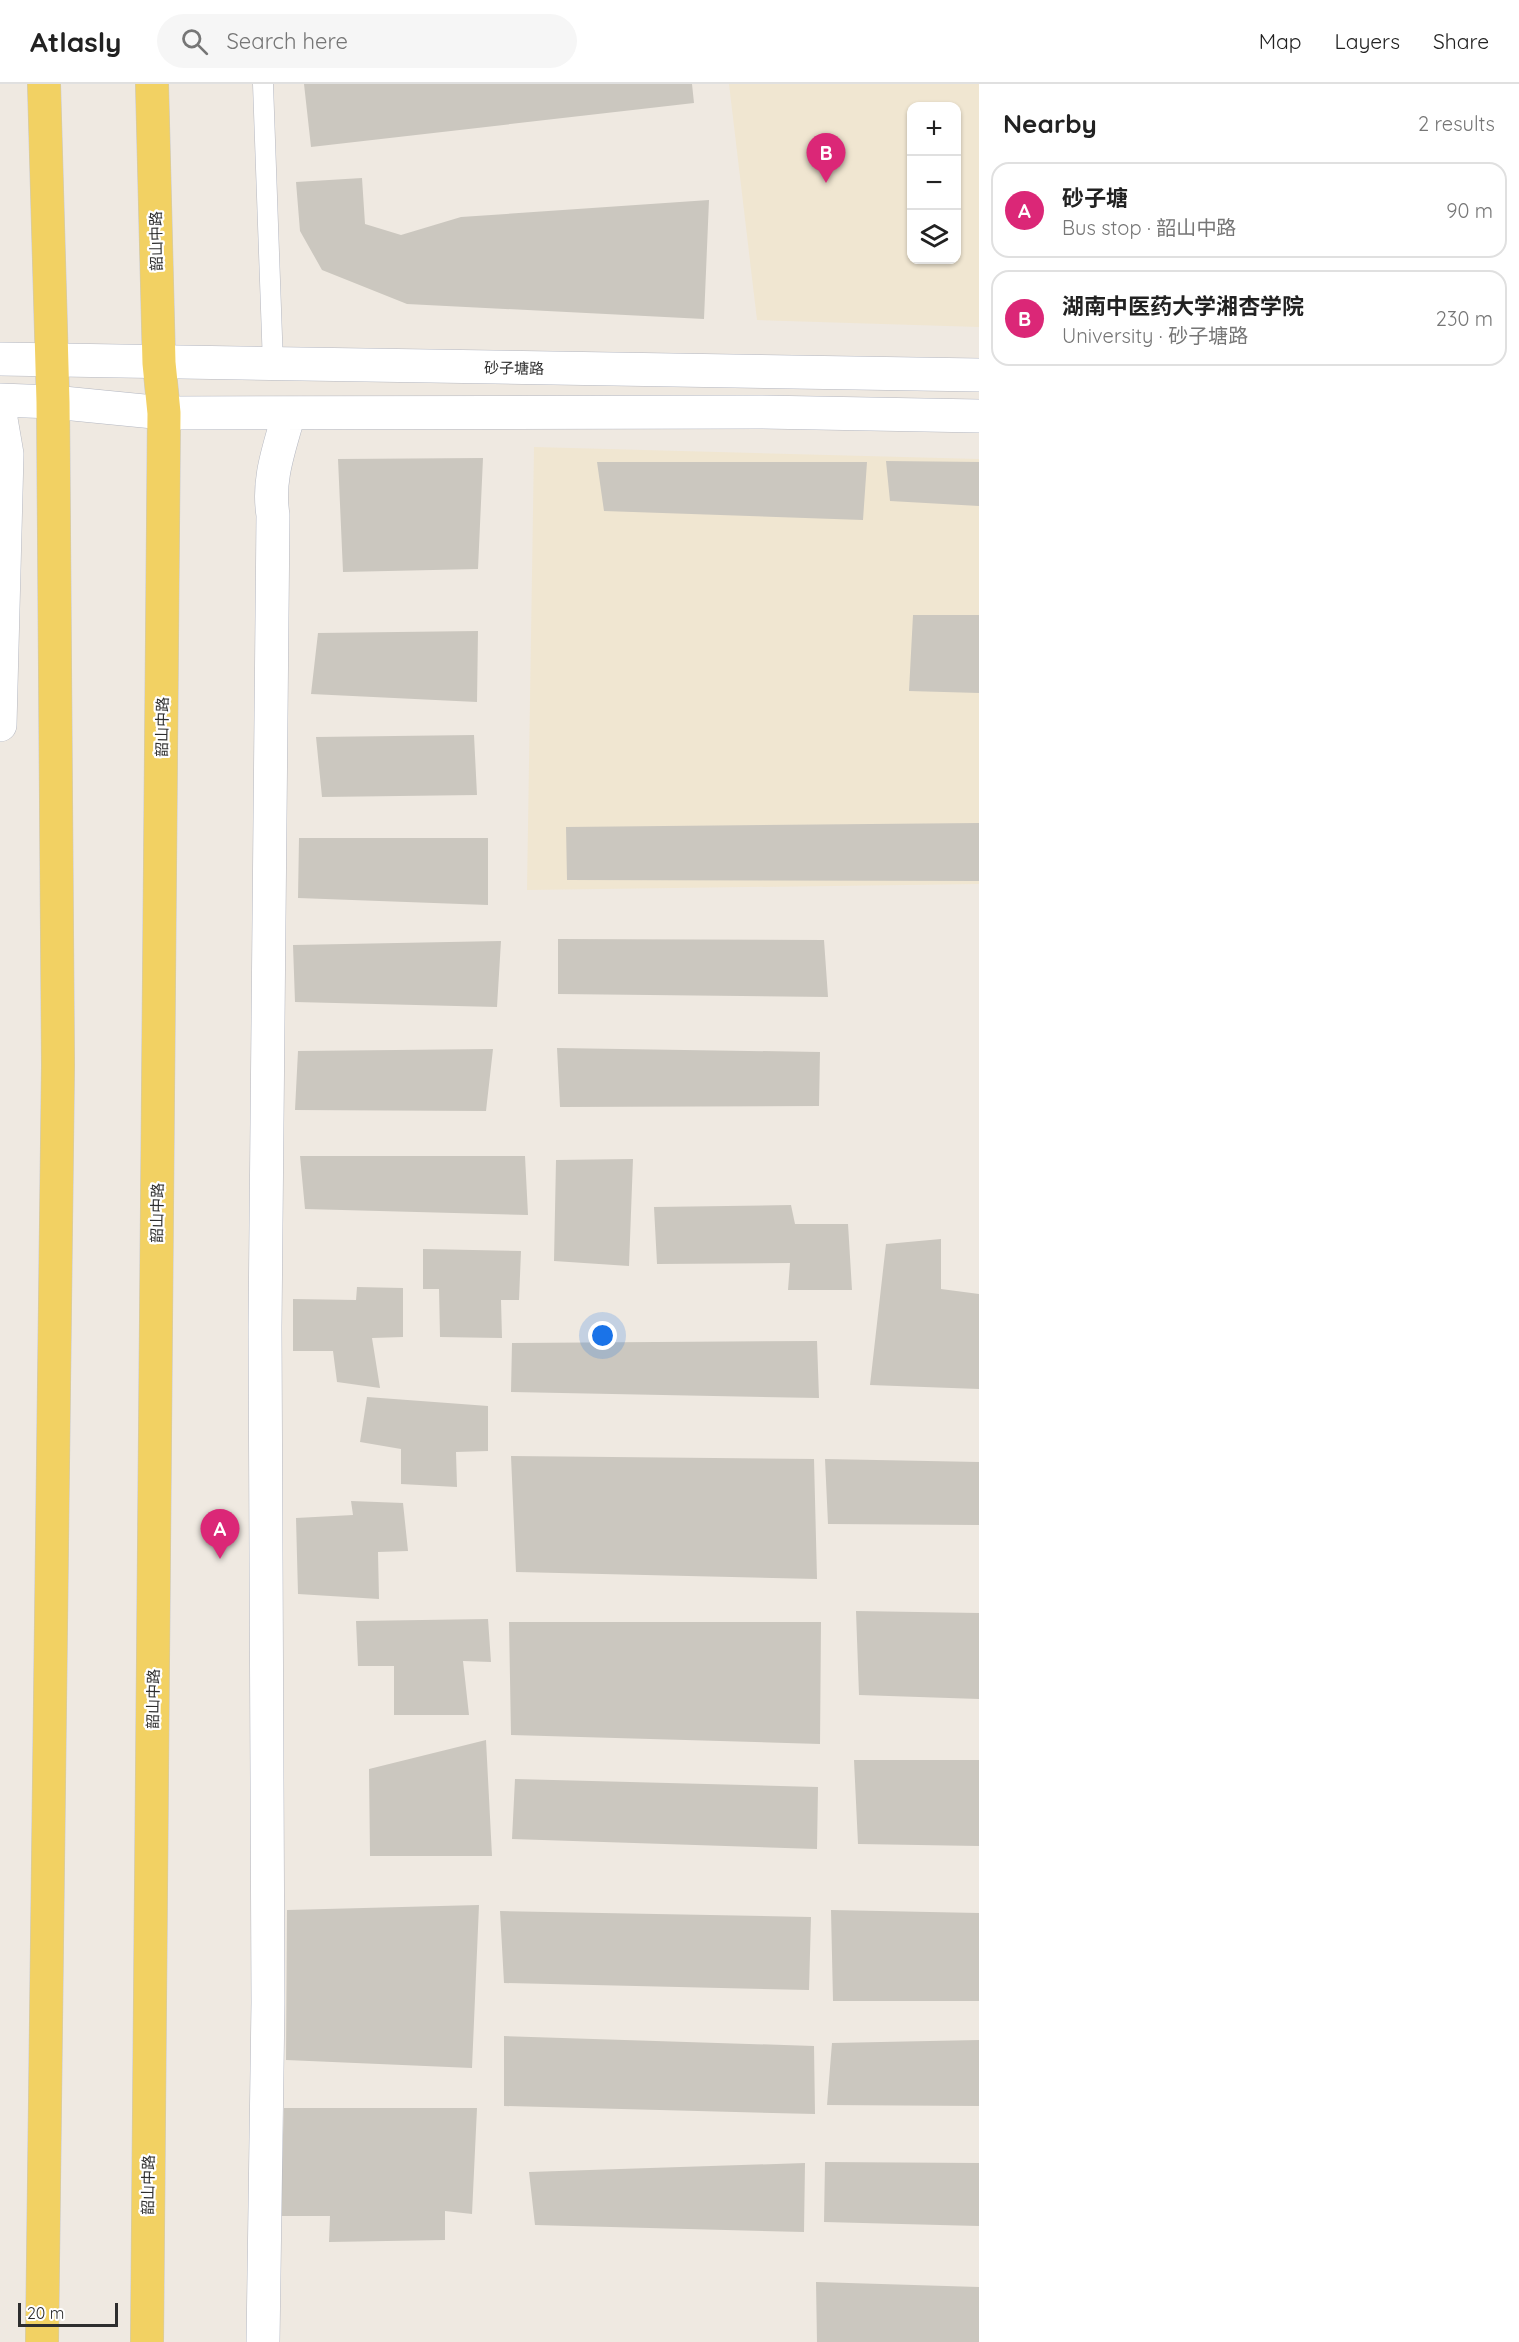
<!DOCTYPE html>
<html lang="en">
<head>
<meta charset="utf-8">
<style>
  body { margin:0; font-family:Quicksand,"Noto Sans SC",sans-serif; background:#f6f6f6; color:#222 }
  .controls { position:absolute; right:18px; top:18px; display:grid; overflow:hidden; border-radius:12px; box-shadow:0 2px 4px #0004 }
  .controls button { width:54px; height:54px; display:grid; place-items:center; padding:0; border:0; border-bottom:2px solid #e0e0e0; background:#fff; color:#222; font:30px sans-serif }
  .scale { position:absolute; left:18px; bottom:15px; width:100px; box-sizing:border-box; padding-left:6px; border:3px solid #2e2e2e; border-top:0; font-size:16px; line-height:21px; white-space:nowrap; color:#2e2e2e; -webkit-text-stroke:4px #fff; paint-order:stroke }
  .you { position:absolute; left:603px; top:1252px; width:21px; height:21px; margin:-15px; border:4px solid #fff; border-radius:50%; background:#1a73e8; box-shadow:0 0 0 9px #1a73e833 }
  .badge { display:grid; place-items:center; width:39px; height:39px; border-radius:50%; background:#db2777; color:#fff; font-size:20px; font-weight:700 }
  .pin { position:absolute; translate:-50% -50px; filter:drop-shadow(0 2px 3px #0008) }
  .pin::after { content:''; position:absolute; top:32px; width:21px; height:18px; background:inherit; clip-path:polygon(0 0,100% 0,50% 100%) }
  .list { margin:0; padding:0; list-style:none }
  h2 { display:flex; justify-content:space-between; align-items:center; height:78px; margin:0; padding:0 24px; font-size:26px }
  h2 small { font-size:20px; font-weight:400; color:#767676 }
  .list li { display:grid; grid-template-columns:39px 1fr auto; gap:18px; align-items:center; box-sizing:border-box; height:96px; margin:0 12px 12px; padding:0 12px; border:2px solid #e0e0e0; border-radius:18px }
  .list b { display:block; font-size:22px; white-space:nowrap }
  .list p { margin:0; font-size:20px; white-space:nowrap; color:#767676 }
  .list em { font-size:20px; font-style:normal; color:#767676 }
  .icon { flex:none; width:33px; height:33px; fill:none; stroke:currentColor; stroke-width:2; stroke-linecap:round; stroke-linejoin:round }
  .map { position:relative; flex:none; width:979px; height:2258px; overflow:hidden }
  header { display:flex; align-items:center; gap:36px; box-sizing:border-box; height:84px; padding:0 30px; background:#fff; border-bottom:2px solid #e0e0e0 }
  header strong { font-size:28px }
  nav { display:flex; gap:33px; margin-inline-start:auto; font-size:21px }
  .search { width:420px; height:54px; background:#f6f6f6; display:flex; align-items:center; gap:15px; box-sizing:border-box; padding:0 21px; border-radius:33px; color:#767676; font-size:22px }
  main { display:flex }
  aside { flex:1; background:#fff }
  .map>svg:first-child { display:block }
  .education { fill:#f0e6d1; fill-rule:evenodd }
  .building { fill:#cbc7bf }
  .lines { fill:none; stroke-linecap:round; stroke-linejoin:round }
  .lane-casing { stroke:#b4b7c1; stroke-width:21 }
  .secondary-casing { stroke:#b4b7c1; stroke-width:34 }
  .primary-casing { stroke:#c9c9c9; stroke-width:34 }
  .lane { stroke:#fff; stroke-width:20 }
  .secondary { stroke:#fff; stroke-width:33 }
  .primary { stroke:#f2d163; stroke-width:33 }
  .labels { text-anchor:middle; dominant-baseline:central; stroke-width:4.5; stroke-linejoin:round; paint-order:stroke }
  .street-label { font-size:15px; fill:#2e2e2e; stroke:#fff }
</style>
</head>
<body>
<header>
<strong>Atlasly</strong>
<div class="search"><svg class="icon" aria-label="search" viewBox="0 0 24 24"><circle cx="10" cy="10" r="6"/><path d="M15 15l6 6"/></svg>Search here</div>
<nav><a>Map</a><a>Layers</a><a>Share</a></nav>
</header>
<main>
<div class="map">
<svg width="979" height="2258" viewBox="0 0 979 2258">
  <rect width="100%" height="100%" fill="#efe9e1"/>
  <path class="education" d="M729,0H979V243L757,236ZM956,22V176H912V22Z
    M534,363L979,375V800L527,806Z"/>
  <path class="building" d="M304,0H692L694,19L311,63Z
    M362,94L365,140L401,151L461,133L709,116L704,235L407,220L322,186L300,147L296,98Z
    M483,374L478,485L343,488L338,375Z
    M886,377L979,378V422L890,417Z
    M597,378H867L863,436L604,427Z
    M913,531H979V609L909,607Z
    M478,547L477,618L311,610L318,549Z
    M474,651L477,711L322,713L316,653Z
    M979,739V797L567,796L566,743Z
    M299,754H488V821L298,814Z
    M558,855L824,856L828,913L558,910Z
    M501,857L497,923L295,918L293,861Z
    M557,964L820,968L819,1022L560,1023Z
    M493,965L486,1027L295,1026L298,967Z
    M300,1072H525L528,1131L305,1125Z
    M633,1075L629,1182L554,1177L556,1076Z
    M791,1121L795,1140H848L852,1206H788L790,1179L657,1180L654,1123Z
    M941,1155V1205L979,1210V1305L870,1301L886,1160Z
    M423,1165L521,1167L519,1216H501L502,1254L440,1253L439,1205H423Z
    M357,1203L403,1204V1253L372,1254L380,1304L337,1298L333,1267H293V1215L356,1216Z
    M817,1257L819,1314L511,1308L512,1259Z
    M367,1313L488,1322V1367L456,1368L457,1403L401,1400V1365L360,1358Z
    M511,1372L814,1375L817,1495L516,1488Z
    M825,1375L979,1378V1441L828,1440Z
    M351,1417L403,1419L408,1467L378,1468L379,1515L298,1510L296,1434L353,1431Z
    M856,1527L979,1529V1615L859,1611Z
    M488,1535L491,1578L463,1577L469,1631H394V1582H358L356,1537Z
    M509,1538H821L820,1660L511,1651Z
    M486,1656L492,1772H370L369,1685Z
    M854,1676H979V1762L858,1760Z
    M515,1695L818,1703L817,1765L512,1755Z
    M479,1821L472,1984L286,1976L287,1826Z
    M831,1826L979,1829V1917H833Z
    M500,1827L811,1833L809,1906L504,1899Z
    M504,1952L814,1962L815,2030L504,2022Z
    M979,1956V2022L827,2021L832,1959Z
    M284,2024H477L472,2130L445,2127V2156L329,2158L330,2132H280Z
    M825,2078L979,2079V2142L824,2138Z
    M805,2079L804,2148L535,2141L529,2088Z
    M816,2198L979,2203V2258H817Z"/>
  <g class="lines">
    <defs>
      <path id="lane" d="M263,0L273,281"/>
      <path id="secondary" d="M0,275L979,291
        M0,316L53,318L164,329L762,328L979,332
        M0,329L7,370L0,641
        M263,2258L268,1919L265,1243L273,431C267,395 280,363 289,329"/>
      <path id="primary" d="M42,2258L58,981L53,318L44,0
        M147,2258L164,329L159,279L152,0"/>
    </defs>
    <use href="#lane" class="lane-casing"/>
    <use href="#secondary" class="secondary-casing"/>
    <use href="#primary" class="primary-casing"/>
    <use href="#lane" class="lane"/>
    <use href="#secondary" class="secondary"/>
    <use href="#primary" class="primary"/>
  </g>
  <g class="labels">
    <g class="street-label">
      <text transform="translate(156 157) rotate(-91)">韶山中路</text>
      <text transform="translate(514 284) rotate(1)">砂子塘路</text>
      <text transform="translate(162 643) rotate(-89)">韶山中路</text>
      <text transform="translate(157 1129) rotate(-89)">韶山中路</text>
      <text transform="translate(153 1615) rotate(-89)">韶山中路</text>
      <text transform="translate(148 2101) rotate(-89)">韶山中路</text>
    </g>
  </g>
</svg>
<div class="controls">
<button>+</button>
<button>−</button>
<button><svg class="icon" aria-label="layers" viewBox="0 0 24 24"><path d="M12 4l9 5-9 5-9-5zM3 14l9 5 9-5"/></svg></button>
</div>
<div class="scale">20 m</div>
<div class="you"></div>
<div class="pin badge" style="left:220px;top:1475px">A</div>
<div class="pin badge" style="left:826px;top:99px">B</div>
</div>
<aside>
<h2>Nearby<small>2 results</small></h2>
<ul class="list">
<li><span class="badge">A</span><div><b>砂子塘</b><p>Bus stop · 韶山中路</p></div><em>90 m</em></li>
<li><span class="badge">B</span><div><b>湖南中医药大学湘杏学院</b><p>University · 砂子塘路</p></div><em>230 m</em></li>
</ul>
</aside>
</main>
</body>
</html>
